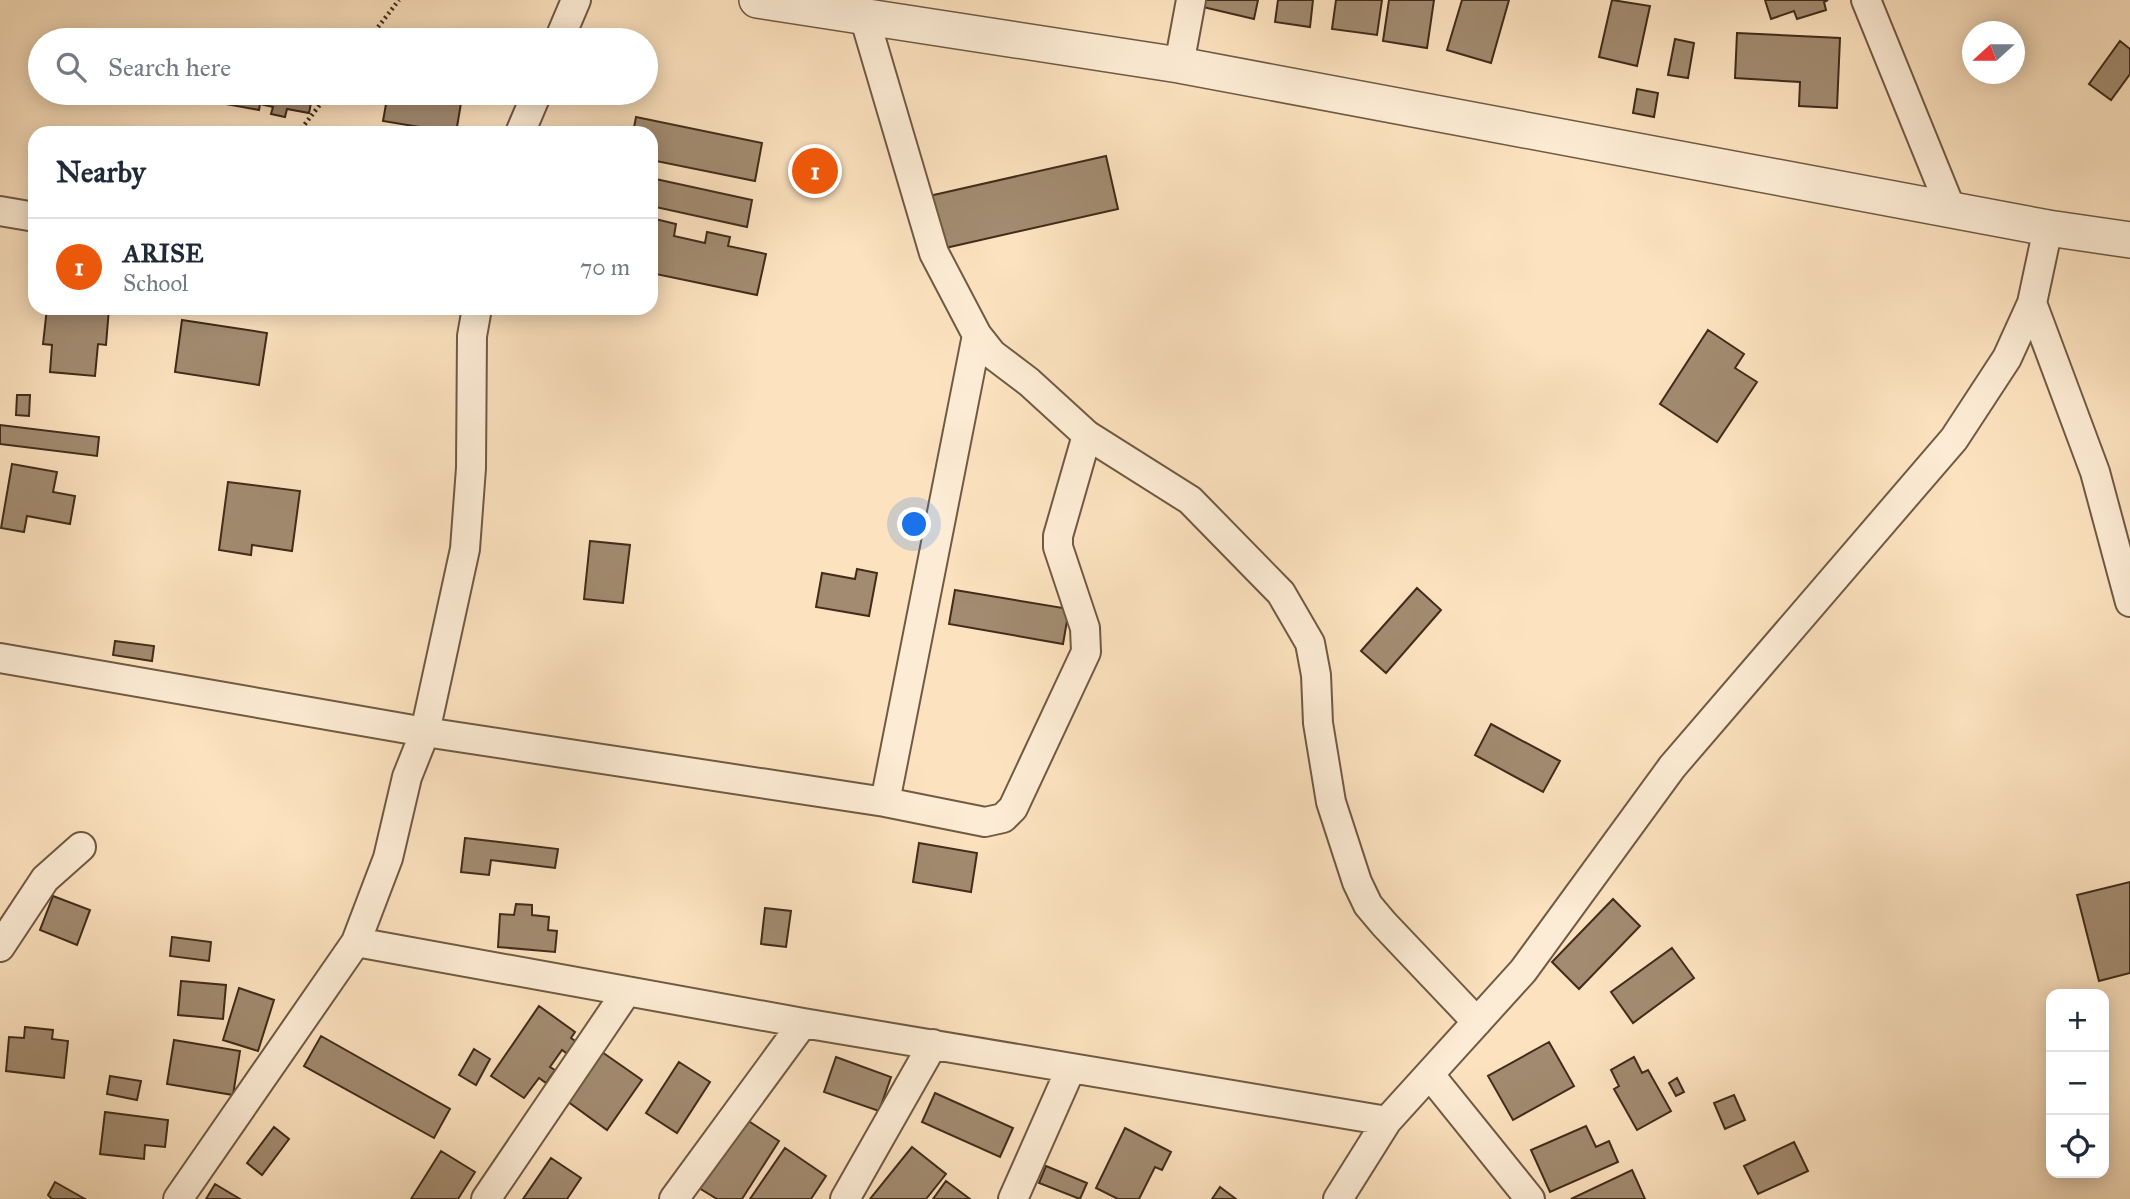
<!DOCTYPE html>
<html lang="en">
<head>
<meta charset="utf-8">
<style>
  body { margin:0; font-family:"IM FELL Great Primer",serif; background:#f6f6f7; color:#1f2937 }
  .controls { position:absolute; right:21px; bottom:21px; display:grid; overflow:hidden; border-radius:14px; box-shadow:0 4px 18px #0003 }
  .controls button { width:63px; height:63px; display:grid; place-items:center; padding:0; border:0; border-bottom:2px solid #e0e1e3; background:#fff; color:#1f2937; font:35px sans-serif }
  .compass { position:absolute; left:1962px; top:21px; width:63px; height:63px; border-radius:50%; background:#fff; box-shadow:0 4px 18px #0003; rotate:249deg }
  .you { position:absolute; left:915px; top:525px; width:24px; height:24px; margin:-18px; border:5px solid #fff; border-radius:50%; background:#1a73e8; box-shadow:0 0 0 10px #1a73e833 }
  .badge { display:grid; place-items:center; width:46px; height:46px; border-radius:50%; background:#ea580c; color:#fff; font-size:23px; font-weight:700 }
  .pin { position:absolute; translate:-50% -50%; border:4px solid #fff; box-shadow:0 2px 7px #0006 }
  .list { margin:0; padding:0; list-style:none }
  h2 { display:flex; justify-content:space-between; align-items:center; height:91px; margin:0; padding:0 28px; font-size:30px }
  h2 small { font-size:23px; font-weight:400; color:#747a83 }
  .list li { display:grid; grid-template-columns:46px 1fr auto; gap:21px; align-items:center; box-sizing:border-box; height:98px; padding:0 28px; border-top:2px solid #e0e1e3 }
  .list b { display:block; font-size:26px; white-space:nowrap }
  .list p { margin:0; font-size:23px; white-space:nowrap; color:#747a83 }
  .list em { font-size:23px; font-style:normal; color:#747a83 }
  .icon { flex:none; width:38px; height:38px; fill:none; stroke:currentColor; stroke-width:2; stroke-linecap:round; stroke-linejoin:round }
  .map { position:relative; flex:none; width:2130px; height:1199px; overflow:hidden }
  .search { position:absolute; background:#fff; box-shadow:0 4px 18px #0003; left:28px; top:28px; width:630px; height:77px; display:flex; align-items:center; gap:18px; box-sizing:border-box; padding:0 24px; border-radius:38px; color:#747a83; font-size:26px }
  .panel { position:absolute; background:#fff; box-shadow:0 4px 18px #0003; left:28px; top:126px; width:630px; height:189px; border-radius:21px }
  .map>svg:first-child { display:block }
  .building { fill:#a28b70; stroke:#412c1a; stroke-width:2 }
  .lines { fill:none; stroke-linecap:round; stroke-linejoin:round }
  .minor-casing { stroke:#705a43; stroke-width:32 }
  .tertiary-casing { stroke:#705a43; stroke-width:38 }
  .path { stroke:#412c1a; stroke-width:4.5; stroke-dasharray:2 3.5; stroke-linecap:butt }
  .minor { stroke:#fdecd5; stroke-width:28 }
  .tertiary { stroke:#fdecd5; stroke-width:35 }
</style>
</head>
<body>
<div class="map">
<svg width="2130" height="1199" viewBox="0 0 2130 1199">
  <rect width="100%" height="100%" fill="#fce2bf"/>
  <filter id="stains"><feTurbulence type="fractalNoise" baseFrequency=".00286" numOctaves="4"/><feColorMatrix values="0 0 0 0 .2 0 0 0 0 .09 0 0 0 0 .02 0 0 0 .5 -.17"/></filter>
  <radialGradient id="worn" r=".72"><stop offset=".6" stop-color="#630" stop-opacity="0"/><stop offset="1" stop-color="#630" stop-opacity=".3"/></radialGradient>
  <path class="building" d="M1204,0H1258L1254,19L1203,7Z
    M1278,0H1313L1310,27L1275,22Z
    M1336,0H1382L1377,35L1332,29Z
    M1389,0H1434L1427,48L1383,41Z
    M1462,0H1509L1491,63L1447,50Z
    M1612,0L1650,6L1637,66L1599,57Z
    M1765,0H1828L1824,2L1826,10L1797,19L1794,11L1771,19Z
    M1737,33L1840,38L1837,108L1799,106L1800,82L1735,78Z
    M1675,39L1694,43L1688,78L1668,75Z
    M2120,41L2130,49V74L2111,100L2089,84Z
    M1637,89L1658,93L1654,117L1633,113Z
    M216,93H313L309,113L287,109L285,117L271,114L273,107L260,104L259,110L215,102Z
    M388,93H439L462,97L456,133L383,121Z
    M636,117L762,143L755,181L651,160V133H633Z
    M1106,156L1118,209L941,249L929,196Z
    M651,178L752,200L747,227L651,206Z
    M651,218L676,224L674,236L705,243L707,232L730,237L728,246L766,254L757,295L651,273Z
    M47,308H109L106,345L98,344L95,376L50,372L52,345L43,344Z
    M182,320L267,333L259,385L175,372Z
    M1708,330L1744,354L1735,368L1757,382L1717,442L1660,404Z
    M17,395H30L29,416L16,415Z
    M0,425L99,437L97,456L0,444Z
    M12,464L57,472L53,492L75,496L70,524L27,516L24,532L1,528Z
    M228,482L300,491L292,551L252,545L251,555L219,550Z
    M590,541L630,545L623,603L584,599Z
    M857,569L877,573L869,616L816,607L822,573L855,579Z
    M1417,588L1441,610L1386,673L1361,651Z
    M955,590L1069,609L1063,644L949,624Z
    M115,641L154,646L152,661L113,655Z
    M1491,724L1560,761L1543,792L1475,755Z
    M465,838L558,849L555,868L491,860L489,875L461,872Z
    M919,843L977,853L971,892L913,882Z
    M2130,882V973L2099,981L2077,895Z
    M53,896L90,910L77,945L40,930Z
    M1613,899L1640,926L1579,989L1552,962Z
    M516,904L532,905V915L549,917L548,930L557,931L555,952L498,947L500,914L514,915Z
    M765,908L791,911L786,947L761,944Z
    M172,937L211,942L209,961L170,956Z
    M1672,948L1694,978L1633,1023L1611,992Z
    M181,981L226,985L223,1019L178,1015Z
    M239,988L274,1000L258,1051L223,1040Z
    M539,1006L575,1032L571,1038L578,1043L569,1055L562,1050L550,1067L555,1070L546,1083L539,1078L524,1098L491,1076Z
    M25,1027L53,1030L52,1039L68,1041L64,1078L6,1071L9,1037L24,1038Z
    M321,1036L450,1109L434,1138L304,1066Z
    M174,1040L240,1051L233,1095L167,1084Z
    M1549,1042L1574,1086L1513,1120L1488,1076Z
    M474,1049L490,1059L476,1085L459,1075Z
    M602,1052L642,1080L607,1130L567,1101Z
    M836,1057L891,1077L879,1111L824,1092Z
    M1634,1057L1642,1073L1648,1070L1671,1111L1637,1130L1614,1089L1619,1086L1611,1070Z
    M679,1062L710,1082L677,1133L646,1113Z
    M110,1076L141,1081L137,1100L107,1094Z
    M1677,1078L1684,1092L1676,1096L1669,1083Z
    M935,1093L1013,1128L1000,1157L922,1122Z
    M1734,1095L1745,1120L1725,1129L1714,1103Z
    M105,1112L168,1120L165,1147L145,1145L144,1159L100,1154Z
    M744,1118L779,1141L742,1199H717L699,1188Z
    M1586,1126L1596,1147L1609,1141L1618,1162L1550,1192L1531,1150Z
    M274,1127L289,1139L262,1175L247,1163Z
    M1125,1128L1171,1152L1162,1170L1155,1167L1139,1199H1118L1096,1188Z
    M1794,1142L1808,1171L1758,1194L1744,1166Z
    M912,1147L946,1174L926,1199H870Z
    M785,1148L826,1176L811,1199H750Z
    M441,1151L475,1172L458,1199H411Z
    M551,1158L581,1178L567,1199H523Z
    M1046,1166L1087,1183L1080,1199L1039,1183Z
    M1632,1170L1645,1199H1571Z
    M946,1181L970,1199H933Z
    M55,1182L85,1199H52L48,1195Z
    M215,1184L240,1199H206Z
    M1220,1187L1236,1199H1212Z"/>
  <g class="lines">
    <defs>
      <path id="minor" d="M1866,0L1951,209
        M864,16L934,253L977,335L992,354L1029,382L1087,435L1190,500L1281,593L1310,643L1316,675L1318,723L1331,802L1357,882L1368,905L1384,924L1477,1022
        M559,40L576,0
        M1179,65L1191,0
        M520,133L537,93
        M0,211L35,217
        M2032,303L2095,472L2130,602
        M0,658L425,732L885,802L985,822L1003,818L1013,808L1086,652L1085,628L1058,547V536L1087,435
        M885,802L977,335
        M356,942L803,1023L1387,1121
        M0,947L45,879L81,847
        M1430,1075L1530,1199
        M178,1199L356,942L388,858L407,777L425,732L465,549L471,468L472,336L477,308
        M486,1199L627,991
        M674,1199L803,1023
        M845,1199L933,1044
        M1013,1199L1071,1068
        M1338,1199L1387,1121L1523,971L1672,767L1954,439L2007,358L2032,303L2048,228"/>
      <path id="tertiary" d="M757,0L1179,65L2048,228L2130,240"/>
    </defs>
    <use href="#minor" class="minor-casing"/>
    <use href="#tertiary" class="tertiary-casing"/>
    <path class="path" d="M368,40L399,0
      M298,133L329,93"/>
    <use href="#minor" class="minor"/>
    <use href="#tertiary" class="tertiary"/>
  </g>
  <rect width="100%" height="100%" filter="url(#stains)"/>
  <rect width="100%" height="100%" fill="url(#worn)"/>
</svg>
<div class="controls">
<button>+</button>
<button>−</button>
<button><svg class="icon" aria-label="locate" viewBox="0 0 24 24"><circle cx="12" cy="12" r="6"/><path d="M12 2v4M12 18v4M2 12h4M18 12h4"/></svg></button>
</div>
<svg class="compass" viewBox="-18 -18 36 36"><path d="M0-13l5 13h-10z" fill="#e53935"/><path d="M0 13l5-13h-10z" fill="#747a83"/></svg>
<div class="you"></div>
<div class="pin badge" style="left:815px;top:171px">1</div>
<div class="search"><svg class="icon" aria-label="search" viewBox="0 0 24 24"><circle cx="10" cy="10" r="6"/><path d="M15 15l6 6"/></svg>Search here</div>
<section class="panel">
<h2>Nearby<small></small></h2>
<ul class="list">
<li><span class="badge">1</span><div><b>ARISE</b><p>School</p></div><em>70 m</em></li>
</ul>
</section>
</div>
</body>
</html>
